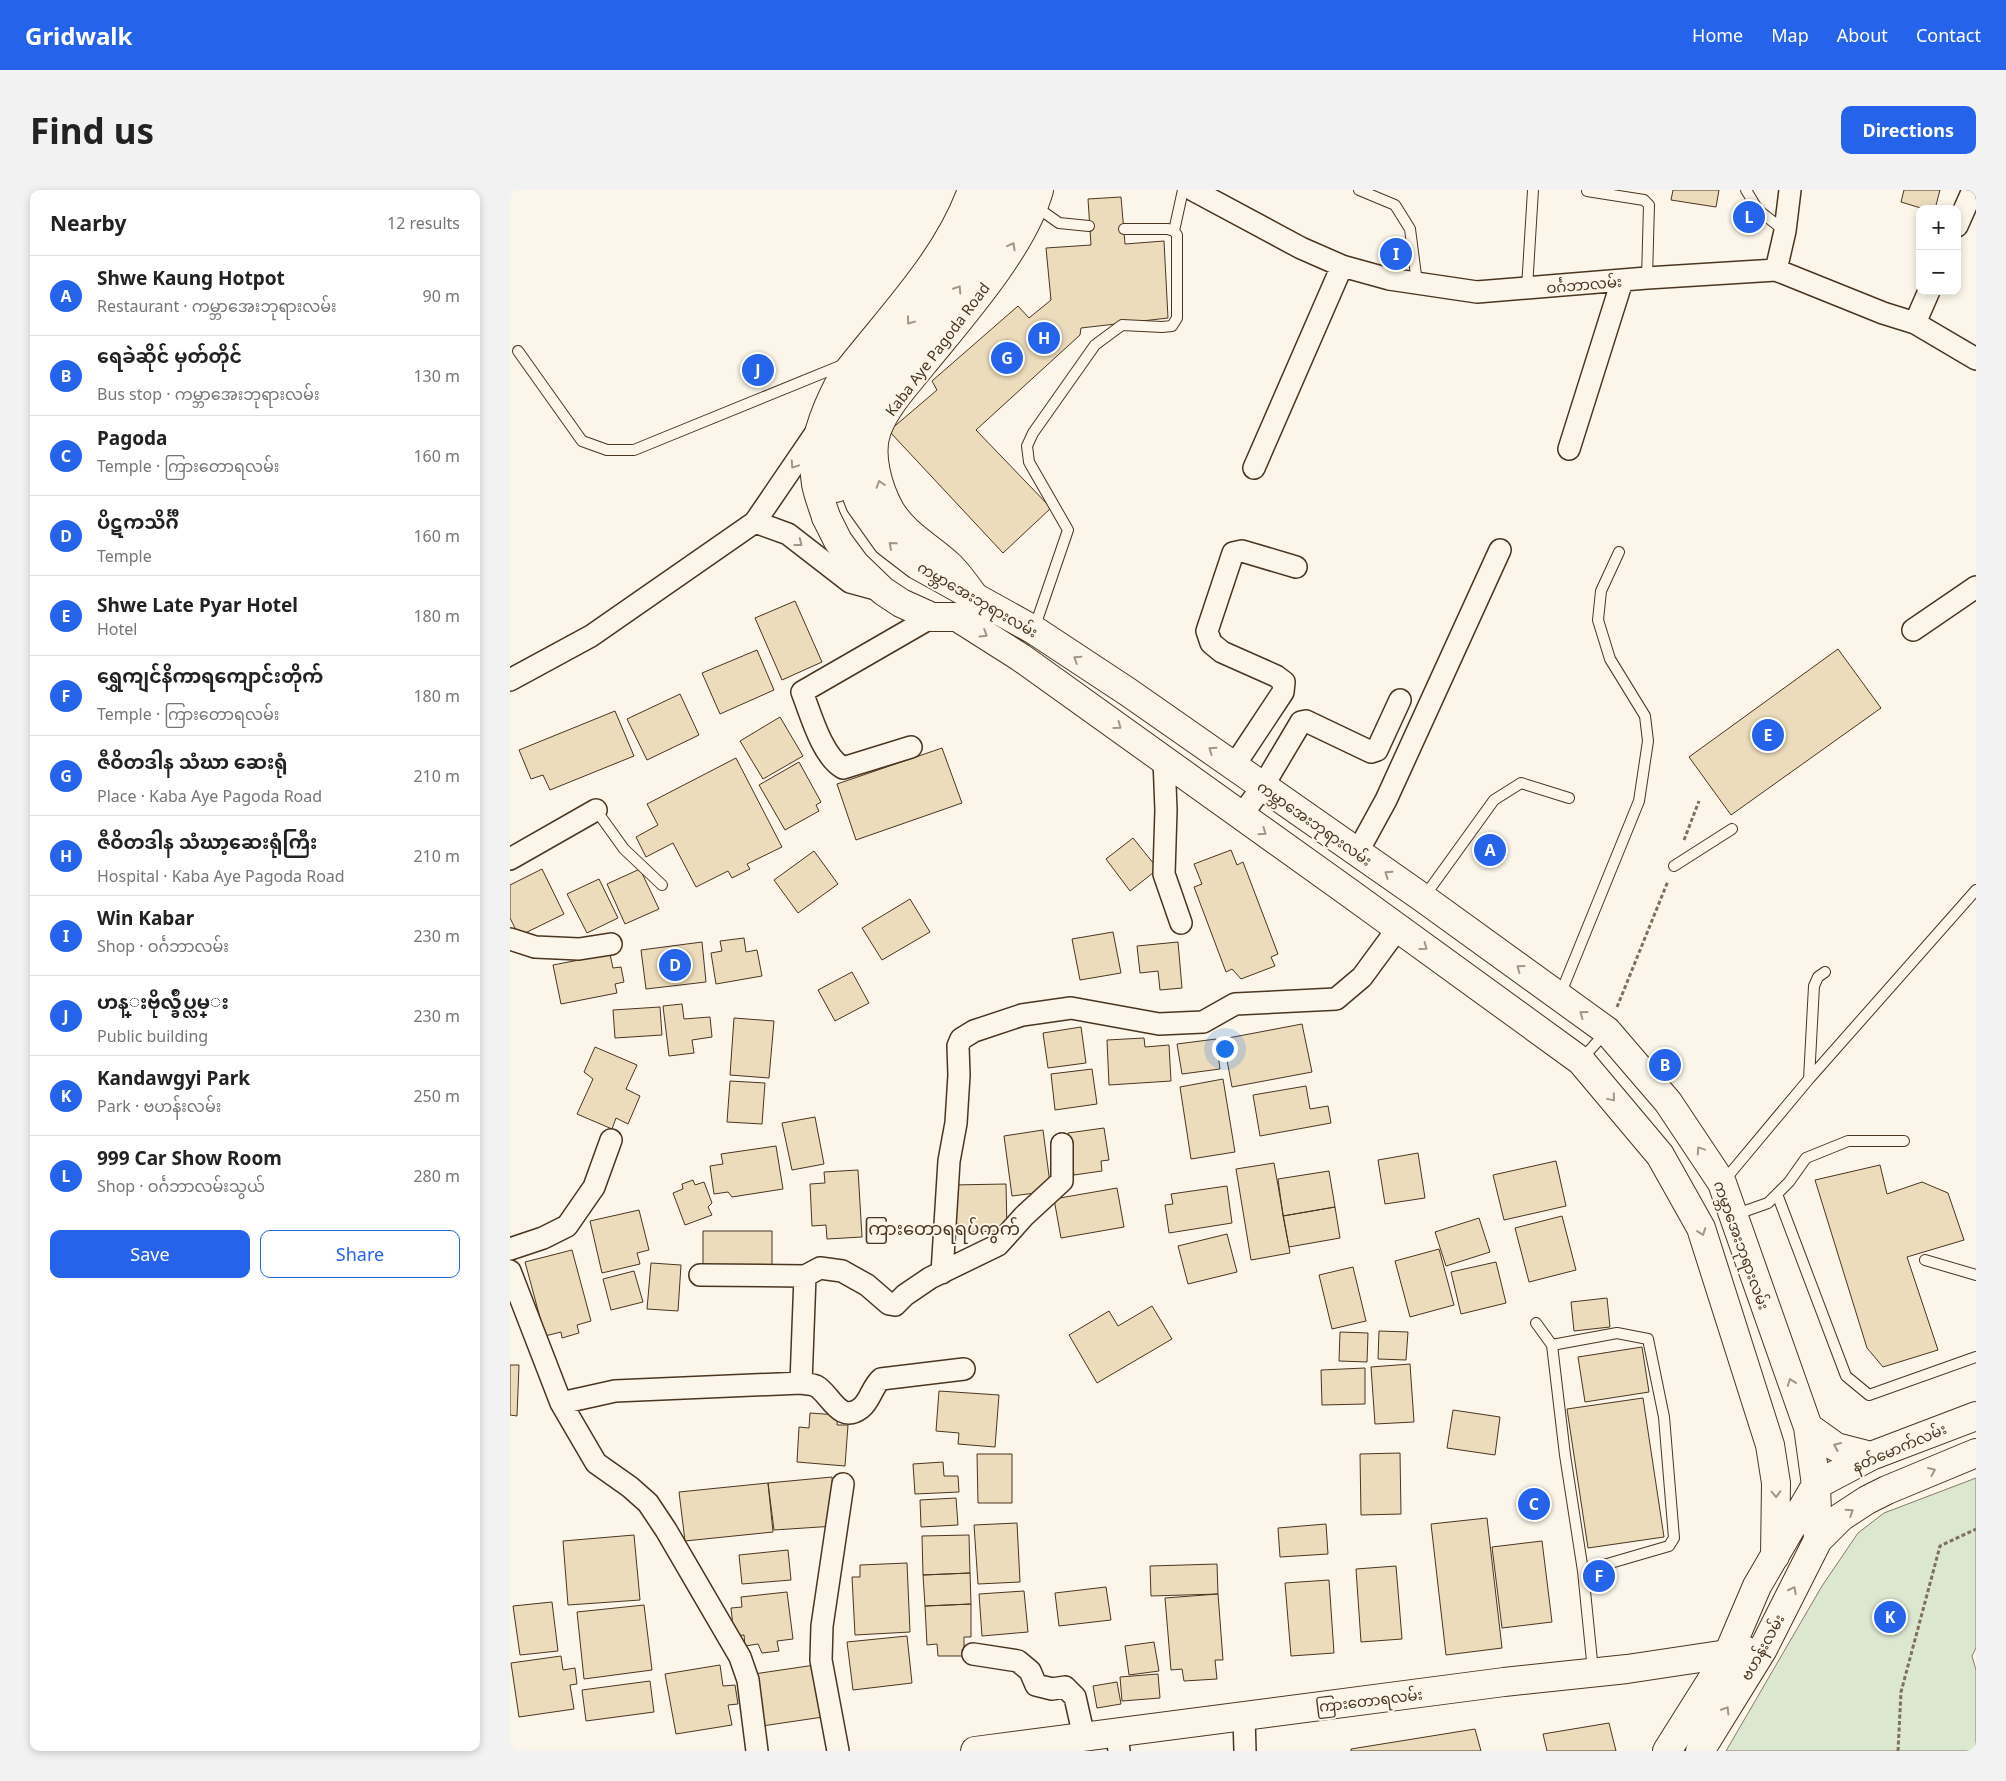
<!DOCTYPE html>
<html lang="en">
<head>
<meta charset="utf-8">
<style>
  body { margin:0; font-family:"Noto Sans","Noto Sans Myanmar",sans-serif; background:#f2f2f2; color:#222 }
  .controls { position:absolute; right:15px; top:15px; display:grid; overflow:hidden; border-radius:10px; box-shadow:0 2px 8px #0003 }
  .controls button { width:45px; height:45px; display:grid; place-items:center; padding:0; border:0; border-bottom:1px solid #e0e0e0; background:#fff; color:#222; font:25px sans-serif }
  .you { position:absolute; left:714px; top:858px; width:18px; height:18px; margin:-12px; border:4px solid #fff; border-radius:50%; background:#1a73e8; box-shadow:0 0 0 8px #1a73e833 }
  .badge { display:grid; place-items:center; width:32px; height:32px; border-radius:50%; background:#2563eb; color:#fff; font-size:16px; font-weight:700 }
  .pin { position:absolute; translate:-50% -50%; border:2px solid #fff; box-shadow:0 1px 5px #0006 }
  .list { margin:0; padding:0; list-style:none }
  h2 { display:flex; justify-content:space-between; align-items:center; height:65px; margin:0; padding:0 20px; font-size:21px }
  h2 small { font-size:16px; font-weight:400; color:#767676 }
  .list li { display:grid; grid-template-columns:32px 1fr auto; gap:15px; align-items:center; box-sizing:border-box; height:80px; padding:0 20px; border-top:1px solid #e0e0e0 }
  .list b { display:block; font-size:19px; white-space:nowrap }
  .list p { margin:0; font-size:16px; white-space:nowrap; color:#767676 }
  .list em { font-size:16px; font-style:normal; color:#767676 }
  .actions { display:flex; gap:10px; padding:15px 20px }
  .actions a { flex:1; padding:11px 0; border:1px solid #2563eb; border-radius:10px; text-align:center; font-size:18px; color:#2563eb }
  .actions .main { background:#2563eb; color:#fff }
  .map { position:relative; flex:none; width:1466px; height:1561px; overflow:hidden; border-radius:10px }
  header { display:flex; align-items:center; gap:30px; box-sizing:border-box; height:70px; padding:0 25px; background:#2563eb; color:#fff }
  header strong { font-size:24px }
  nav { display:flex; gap:28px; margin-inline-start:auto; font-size:18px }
  .intro { display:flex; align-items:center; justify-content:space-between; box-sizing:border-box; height:120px; padding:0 30px }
  h1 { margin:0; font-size:35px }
  .button { padding:12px 22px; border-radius:10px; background:#2563eb; color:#fff; font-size:18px; font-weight:700 }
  main { display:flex; gap:30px; padding:0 30px }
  aside { flex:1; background:#fff; border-radius:10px; box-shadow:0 2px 8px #0003 }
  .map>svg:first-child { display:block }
  .green { fill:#dce7d0; stroke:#887966 }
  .building { fill:#ecdcbc; stroke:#4a3520 }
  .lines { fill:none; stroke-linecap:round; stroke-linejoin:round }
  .service-casing { stroke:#4a3520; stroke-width:12 }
  .minor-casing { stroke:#4a3520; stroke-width:24 }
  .secondary-casing { stroke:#4a3520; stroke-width:30 }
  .primary-casing { stroke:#4a3520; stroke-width:30 }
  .path { stroke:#7f6f5c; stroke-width:3; stroke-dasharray:4 2.5; stroke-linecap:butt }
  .service { stroke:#fbf6e9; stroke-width:10 }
  .minor { stroke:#fbf6e9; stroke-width:21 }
  .secondary { stroke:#fbf6e9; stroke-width:28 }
  .primary { stroke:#fbf6e9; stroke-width:28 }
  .oneway { stroke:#a29684 }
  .labels { text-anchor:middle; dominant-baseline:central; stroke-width:4; stroke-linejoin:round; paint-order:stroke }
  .street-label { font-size:15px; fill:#4a3520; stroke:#fbf6e9 }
  .quarter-label { font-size:18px; fill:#4a3520; stroke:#fbf6e9 }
</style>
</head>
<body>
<header>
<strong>Gridwalk</strong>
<nav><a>Home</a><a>Map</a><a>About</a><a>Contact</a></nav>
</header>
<div class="intro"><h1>Find us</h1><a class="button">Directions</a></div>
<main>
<aside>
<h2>Nearby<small>12 results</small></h2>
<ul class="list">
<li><span class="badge">A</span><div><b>Shwe Kaung Hotpot</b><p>Restaurant · ကမ္ဘာအေးဘုရားလမ်း</p></div><em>90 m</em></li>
<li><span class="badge">B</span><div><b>ရေခဲဆိုင် မှတ်တိုင်</b><p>Bus stop · ကမ္ဘာအေးဘုရားလမ်း</p></div><em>130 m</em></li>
<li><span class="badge">C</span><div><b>Pagoda</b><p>Temple · ကြားတောရလမ်း</p></div><em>160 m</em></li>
<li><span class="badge">D</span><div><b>ပိဋကသိင်္ဂီ</b><p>Temple</p></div><em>160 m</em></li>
<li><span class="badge">E</span><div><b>Shwe Late Pyar Hotel</b><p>Hotel</p></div><em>180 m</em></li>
<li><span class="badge">F</span><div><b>ရွှေကျင်နိကာရကျောင်းတိုက်</b><p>Temple · ကြားတောရလမ်း</p></div><em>180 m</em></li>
<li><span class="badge">G</span><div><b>ဇီဝိတဒါန သံဃာ ဆေးရုံ</b><p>Place · Kaba Aye Pagoda Road</p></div><em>210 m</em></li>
<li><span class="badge">H</span><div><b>ဇီဝိတဒါန သံဃာ့ဆေးရုံကြီး</b><p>Hospital · Kaba Aye Pagoda Road</p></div><em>210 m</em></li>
<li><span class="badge">I</span><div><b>Win Kabar</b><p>Shop · ဝင်္ဂဘာလမ်း</p></div><em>230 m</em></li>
<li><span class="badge">J</span><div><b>ဟန္းဗိုလ္ခ်ဳပ္လမ္း</b><p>Public building</p></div><em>230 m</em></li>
<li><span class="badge">K</span><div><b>Kandawgyi Park</b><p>Park · ဗဟန်းလမ်း</p></div><em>250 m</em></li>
<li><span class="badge">L</span><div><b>999 Car Show Room</b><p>Shop · ဝင်္ဂဘာလမ်းသွယ်</p></div><em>280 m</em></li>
</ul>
<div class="actions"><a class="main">Save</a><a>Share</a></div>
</aside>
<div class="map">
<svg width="1466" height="1561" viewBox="0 0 1466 1561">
  <rect width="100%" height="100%" fill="#fbf6e9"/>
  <path class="green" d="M1466,1288V1458L1462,1466L1466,1480V1561H1216L1312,1396L1348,1343L1374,1323Z"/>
  <path class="building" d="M1163,0H1209L1206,17L1161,10Z
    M1394,0H1430L1425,19H1414L1391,12Z
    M611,7L615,54L654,51L658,128L571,138L570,145L466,240L541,318L493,363L379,241L427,200L422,191L508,116L519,128L541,110L536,58L581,55L578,9Z
    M285,411L312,472L272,490L245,428Z
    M1328,459L1371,518L1221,625L1179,567Z
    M247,460L264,500L210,524L192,483Z
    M170,504L189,545L137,570L117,529Z
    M105,521L124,566L40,600L33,585L21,589L9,560Z
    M270,527L293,566L253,589L230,551Z
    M432,558L452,613L346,650L327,594Z
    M226,568L272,657L237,674L240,679L222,688L218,681L186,697L163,653L136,667L126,647L148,635L137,614Z
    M289,572L311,612L306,615L309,621L275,640L249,595Z
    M623,648L648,679L620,701L596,669Z
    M721,660L727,675L733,672L768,764L761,767L765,776L731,789L722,779L716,782L684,697L692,694L684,674Z
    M304,661L328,694L288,723L264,690Z
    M32,679L54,724L9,746L0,728V695Z
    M130,679L149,719L115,734L97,694Z
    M89,689L108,728L77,743L57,704Z
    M400,709L420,742L372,770L352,738Z
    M603,742L611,783L570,790L562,749Z
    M234,748L236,762L247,760L252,786L206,794L201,763L212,761L210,751Z
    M192,752L196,792L136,799L131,760Z
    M668,752L672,798L650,800L648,781L630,783L627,756Z
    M100,764L103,778L111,777L114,792L105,794L107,803L51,814L43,775Z
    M342,782L359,813L325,831L308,800Z
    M172,814L174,829L200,827L202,847L182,850L184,863L159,866L153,816Z
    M150,817L152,845L105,848L103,820Z
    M224,828L264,831L259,888L220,885Z
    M792,834L802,882L722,897L713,849Z
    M571,837L576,873L538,878L533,843Z
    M634,848L635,857L659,855L661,891L599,895L597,850Z
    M706,849L710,879L672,884L667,854Z
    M85,857L127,875L116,899L130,906L118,934L106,928L102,939L67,924L83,889L74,882Z
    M582,879L587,914L545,920L541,884Z
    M713,889L725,962L681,969L670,897Z
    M220,891L255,893L252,934L217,932Z
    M796,896L800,919L818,916L821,933L750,946L743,905Z
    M305,927L314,974L282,980L272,933Z
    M594,938L599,970L591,971L592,981L564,985L558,943Z
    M533,940L541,1001L502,1006L494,946Z
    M266,956L273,999L222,1007L218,1002L204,1004L200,976L213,974L211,964Z
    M908,963L915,1008L875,1014L868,970Z
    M1046,971L1056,1016L994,1030L983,985Z
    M764,973L780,1063L741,1070L726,979Z
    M1370,975L1377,1004L1412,992L1438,1003L1454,1050L1397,1067L1428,1160L1373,1177L1357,1158L1305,990Z
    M348,980L352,1047L317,1049L316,1035L302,1036L300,994L315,993L314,982Z
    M819,981L825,1017L773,1026L768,989Z
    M183,990L185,995L194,992L202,1013L198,1017L202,1025L175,1035L163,1003L173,999L172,994Z
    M496,994L497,1041L452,1042V1034H443L442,995Z
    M717,996L722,1033L659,1043L655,1015L663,1014L661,1004Z
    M607,998L614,1037L551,1048L544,1009Z
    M825,1017L830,1048L779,1057L773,1026Z
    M129,1020L139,1060L127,1063L130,1074L92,1083L80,1031Z
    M1052,1026L1066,1080L1019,1092L1005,1038Z
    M969,1028L980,1062L936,1076L925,1042Z
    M193,1041H262V1081H193Z
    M717,1044L727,1082L678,1094L668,1056Z
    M929,1059L944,1115L900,1127L885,1071Z
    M62,1060L81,1131L67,1135L69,1143L52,1148L51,1142L35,1146L15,1072Z
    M986,1072L996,1113L951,1124L941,1082Z
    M141,1073L171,1075L168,1121L137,1119Z
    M843,1077L856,1131L822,1139L809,1085Z
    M124,1081L133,1112L101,1120L93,1089Z
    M1097,1108L1100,1137L1064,1141L1061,1112Z
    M642,1116L662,1149L587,1193L559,1145L599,1121L608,1136Z
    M869,1141L898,1142L896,1170L868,1169Z
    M830,1142L858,1143L857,1172L829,1171Z
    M1132,1157L1139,1202L1075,1212L1068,1167Z
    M900,1174L904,1232L865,1234L861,1177Z
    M0,1175H9L7,1226L0,1225Z
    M855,1178V1214L812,1215L811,1180Z
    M429,1201L489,1205L485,1257L448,1254L449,1243L426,1241Z
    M1133,1208L1154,1347L1078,1358L1057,1219Z
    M943,1220L990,1227L985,1265L937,1258Z
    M300,1223L328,1225L327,1235H338L335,1276L287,1272L289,1237L299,1238Z
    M890,1263L891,1324L851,1325L850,1264Z
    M467,1264H502V1313H468Z
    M433,1272L434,1286H448L449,1302L405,1304L403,1274Z
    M322,1287L325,1336L264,1340L258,1293Z
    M258,1293L263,1342L175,1351L169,1302Z
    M446,1308L448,1335L411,1337L410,1310Z
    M977,1328L992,1458L936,1465L921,1334Z
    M507,1333L510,1392L468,1394L464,1335Z
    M816,1334L818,1364L770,1367L768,1338Z
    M124,1345L130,1410L58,1415L53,1351Z
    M459,1345L460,1383L413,1385L412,1346Z
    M1032,1351L1042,1432L992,1438L982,1357Z
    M278,1360L281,1390L232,1394L229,1365Z
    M397,1373L400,1442L345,1445L342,1387H350V1375Z
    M707,1374L708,1404L641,1406L640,1376Z
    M886,1376L892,1449L851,1452L846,1379Z
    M460,1383L461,1414L415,1416L413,1385Z
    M819,1390L824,1463L781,1466L775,1393Z
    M596,1397L601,1430L549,1436L545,1403Z
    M514,1401L518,1442L472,1446L469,1404Z
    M277,1402L283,1449L267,1451L269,1461L252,1463L248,1454L235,1456L234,1445L224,1446L221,1418L232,1417L231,1407Z
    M708,1404L713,1470H705L707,1489L674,1491L672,1479L661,1480L655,1408Z
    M42,1412L48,1461L10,1465L3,1416Z
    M461,1414V1447H454V1466H428L427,1454L417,1455L415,1416Z
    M134,1415L142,1480L74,1489L67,1422Z
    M397,1446L402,1493L343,1500L337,1452Z
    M644,1452L649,1481L619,1485L615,1456Z
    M51,1466L53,1480L65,1478L67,1494L60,1495L64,1519L9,1527L1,1473Z
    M210,1475L213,1496L225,1495L228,1514L218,1515L222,1535L166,1544L155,1484Z
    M305,1475L313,1527L252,1536L244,1484Z
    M648,1484L650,1508L612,1511L610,1487Z
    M140,1491L144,1522L76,1531L72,1500Z
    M607,1492L611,1514L587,1518L583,1496Z
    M1099,1533L1106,1561H1037L1033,1544Z
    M965,1539L971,1561H841V1559Z"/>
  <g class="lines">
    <defs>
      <path id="service" d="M849,0L885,15L900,39L907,93
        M1236,0L1248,20L1275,41
        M1077,1L1134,10L1139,15L1137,88
        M525,16L549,33L579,36
        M614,39H658L664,41
        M1017,98L1023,0
        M8,161L72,251L97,260H124L335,174
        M524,439L558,340L519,272L517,256L523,243L585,155L612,135L652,137L662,136L667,128V45L664,41L673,0
        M86,620L114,659L152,695
        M1164,676L1222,639
        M914,707L984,610L1011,593L1059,608
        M1050,805L1129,611L1138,551L1135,526L1100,469L1088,430L1091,401L1109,362
        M1071,870L1096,842
        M1299,889L1304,796L1308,787L1315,782
        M1213,992L1299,889L1466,700
        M1267,1004L1336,1186L1359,1205L1466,1167
        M1224,1025L1258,1013L1279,992L1296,968L1338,951H1394
        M1415,1070L1466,1085
        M1026,1133L1042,1155L1055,1265L1073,1381L1083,1481
        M1042,1155L1107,1143L1138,1149L1154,1227L1164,1348L1159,1356L1073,1381"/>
      <path id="minor" d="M683,0L791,58L832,76L879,89L967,102L1137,88L1266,80L1373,123L1405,133L1466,169
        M1447,36L1463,0
        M1266,80L1275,41L1280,0
        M1405,133L1419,101
        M1059,259L1112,91
        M744,278L832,76
        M245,332L278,344L340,392L373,401
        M1403,440L1466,397
        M0,490L81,446L245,332L307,241
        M401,557L333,578C312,566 301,525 292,502L422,427
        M654,569L656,620L654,684L671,733
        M724,576L773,502L774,492L766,486L712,462L701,453L697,441L723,363L732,361L786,377
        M731,626L753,596L791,532L796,531L861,562L867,560L890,510
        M847,663L876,610L990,360
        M0,669L86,620
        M0,749L25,757L69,759L101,754
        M0,1059L33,1048L57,1036L84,997L101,950
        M0,1081L51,1213L86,1273L120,1297L138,1313L156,1340L230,1467L238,1490L247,1561
        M432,1083L439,971L446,933L449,885L448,856L451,849L464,841L512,825L561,818L649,834L693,832L725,814L826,809L852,787L888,738
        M190,1085L295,1086L291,1193
        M295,1086L310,1078L332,1081L357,1095L379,1114L385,1115L395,1105L420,1088L488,1055L514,1026L552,991V954
        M51,1213L105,1201L291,1193C295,1194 302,1194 306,1196C320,1203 329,1235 351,1218C360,1211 362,1197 371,1189L454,1179
        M463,1464L508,1471L520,1481L526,1495L542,1499L555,1497L565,1507L574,1547
        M734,1526L735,1561
        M607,1543L609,1561
        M328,1561L311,1470L312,1436L333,1294"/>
      <path id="secondary" d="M316,327C313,317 308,305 306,294C300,257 314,222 331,190C376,131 437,71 462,0
        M466,409C458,398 450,386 440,376C420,357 395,345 380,320C368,298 358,264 367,240C376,216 396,195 412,175C451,127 512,59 529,0
        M465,1561L994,1492L1117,1479L1237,1461"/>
      <path id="primary" d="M505,0L475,57L443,107L399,163L356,223L347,247L341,273V291L350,314L377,352L407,375L524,440L618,502L913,708L1097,841L1158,912L1212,993L1298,1237L1306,1295L1308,1350
        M326,298C310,231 366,178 401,130C431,90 464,48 480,0
        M316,327L328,351L345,374L373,401L391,413L422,427H447L510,467L841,704L1071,871L1150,965L1191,1038L1260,1255L1266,1293L1265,1366
        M1298,1237L1326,1257L1361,1266
        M1157,1561L1218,1464L1247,1396L1306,1295L1361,1266L1466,1226
        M1190,1561L1253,1459L1308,1350L1331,1327L1357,1310L1377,1300L1466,1263"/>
    </defs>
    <use href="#service" class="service-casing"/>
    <use href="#minor" class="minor-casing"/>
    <use href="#secondary" class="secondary-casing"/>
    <use href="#primary" class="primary-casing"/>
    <path class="path" d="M1174,650L1189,611
      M1107,817L1158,691
      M1388,1561L1391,1502L1430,1356L1466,1339"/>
    <use href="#service" class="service"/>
    <use href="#minor" class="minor"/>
    <use href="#secondary" class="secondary"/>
    <use href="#primary" class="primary"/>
  </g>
  <defs><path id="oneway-chevron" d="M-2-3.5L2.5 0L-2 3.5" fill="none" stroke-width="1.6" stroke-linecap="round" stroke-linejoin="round" transform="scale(1.25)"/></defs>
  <g class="oneway">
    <use href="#oneway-chevron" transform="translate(502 56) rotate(-61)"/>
    <use href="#oneway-chevron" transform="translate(448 99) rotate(-57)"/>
    <use href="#oneway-chevron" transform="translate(400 131) rotate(127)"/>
    <use href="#oneway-chevron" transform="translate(284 275) rotate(124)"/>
    <use href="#oneway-chevron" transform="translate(370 294) rotate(-108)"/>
    <use href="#oneway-chevron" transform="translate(289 353) rotate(38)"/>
    <use href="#oneway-chevron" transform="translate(382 355) rotate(-139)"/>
    <use href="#oneway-chevron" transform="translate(474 444) rotate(32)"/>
    <use href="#oneway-chevron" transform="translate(567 469) rotate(-147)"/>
    <use href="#oneway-chevron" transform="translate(608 536) rotate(36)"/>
    <use href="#oneway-chevron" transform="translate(702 560) rotate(-145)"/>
    <use href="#oneway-chevron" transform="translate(753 642) rotate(35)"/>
    <use href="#oneway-chevron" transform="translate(878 684) rotate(-145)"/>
    <use href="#oneway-chevron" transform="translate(914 757) rotate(36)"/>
    <use href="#oneway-chevron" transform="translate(1010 778) rotate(-144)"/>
    <use href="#oneway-chevron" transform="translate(1073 824) rotate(-144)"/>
    <use href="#oneway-chevron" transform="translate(1102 908) rotate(50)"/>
    <use href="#oneway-chevron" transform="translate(1190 960) rotate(-124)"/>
    <use href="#oneway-chevron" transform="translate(1192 1042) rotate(70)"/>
    <use href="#oneway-chevron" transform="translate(1281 1192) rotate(-110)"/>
    <use href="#oneway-chevron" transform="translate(1327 1256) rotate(-156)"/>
    <use href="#oneway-chevron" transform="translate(1422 1281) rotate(-23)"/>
    <use href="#oneway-chevron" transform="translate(1266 1304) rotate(88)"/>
    <use href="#oneway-chevron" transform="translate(1340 1322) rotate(-33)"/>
    <use href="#oneway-chevron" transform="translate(1283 1400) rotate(-63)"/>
    <use href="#oneway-chevron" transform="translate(1216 1520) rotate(-58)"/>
  </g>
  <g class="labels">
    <g class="street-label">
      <text transform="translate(1074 94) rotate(-5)">ဝင်္ဂဘာလမ်း</text>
      <text transform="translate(427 159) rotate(-53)">Kaba Aye Pagoda Road</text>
      <text transform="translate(468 409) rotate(30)">ကမ္ဘာအေးဘုရားလမ်း</text>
      <text transform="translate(805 633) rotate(35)">ကမ္ဘာအေးဘုရားလမ်း</text>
      <text transform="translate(1232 1055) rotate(70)">ကမ္ဘာအေးဘုရားလမ်း</text>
      <text transform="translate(1389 1257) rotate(-23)">နတ်မောက်လမ်း</text>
      <text transform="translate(1252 1457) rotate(-61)">ဗဟန်းလမ်း</text>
      <text transform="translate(859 1510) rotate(-7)">ကြားတောရလမ်း</text>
    </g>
    <g class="quarter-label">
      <text x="432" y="1038">ကြားတောရရပ်ကွက်</text>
    </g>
  </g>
</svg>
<div class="controls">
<button>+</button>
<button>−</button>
</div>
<div class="you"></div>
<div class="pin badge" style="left:980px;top:660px">A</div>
<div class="pin badge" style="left:1155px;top:875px">B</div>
<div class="pin badge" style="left:1024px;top:1314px">C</div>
<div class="pin badge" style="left:165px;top:775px">D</div>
<div class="pin badge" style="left:1258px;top:545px">E</div>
<div class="pin badge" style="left:1089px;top:1386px">F</div>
<div class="pin badge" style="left:497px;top:168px">G</div>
<div class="pin badge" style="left:534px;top:148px">H</div>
<div class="pin badge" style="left:886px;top:64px">I</div>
<div class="pin badge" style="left:248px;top:180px">J</div>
<div class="pin badge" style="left:1380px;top:1427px">K</div>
<div class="pin badge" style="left:1239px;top:27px">L</div>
</div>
</main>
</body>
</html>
